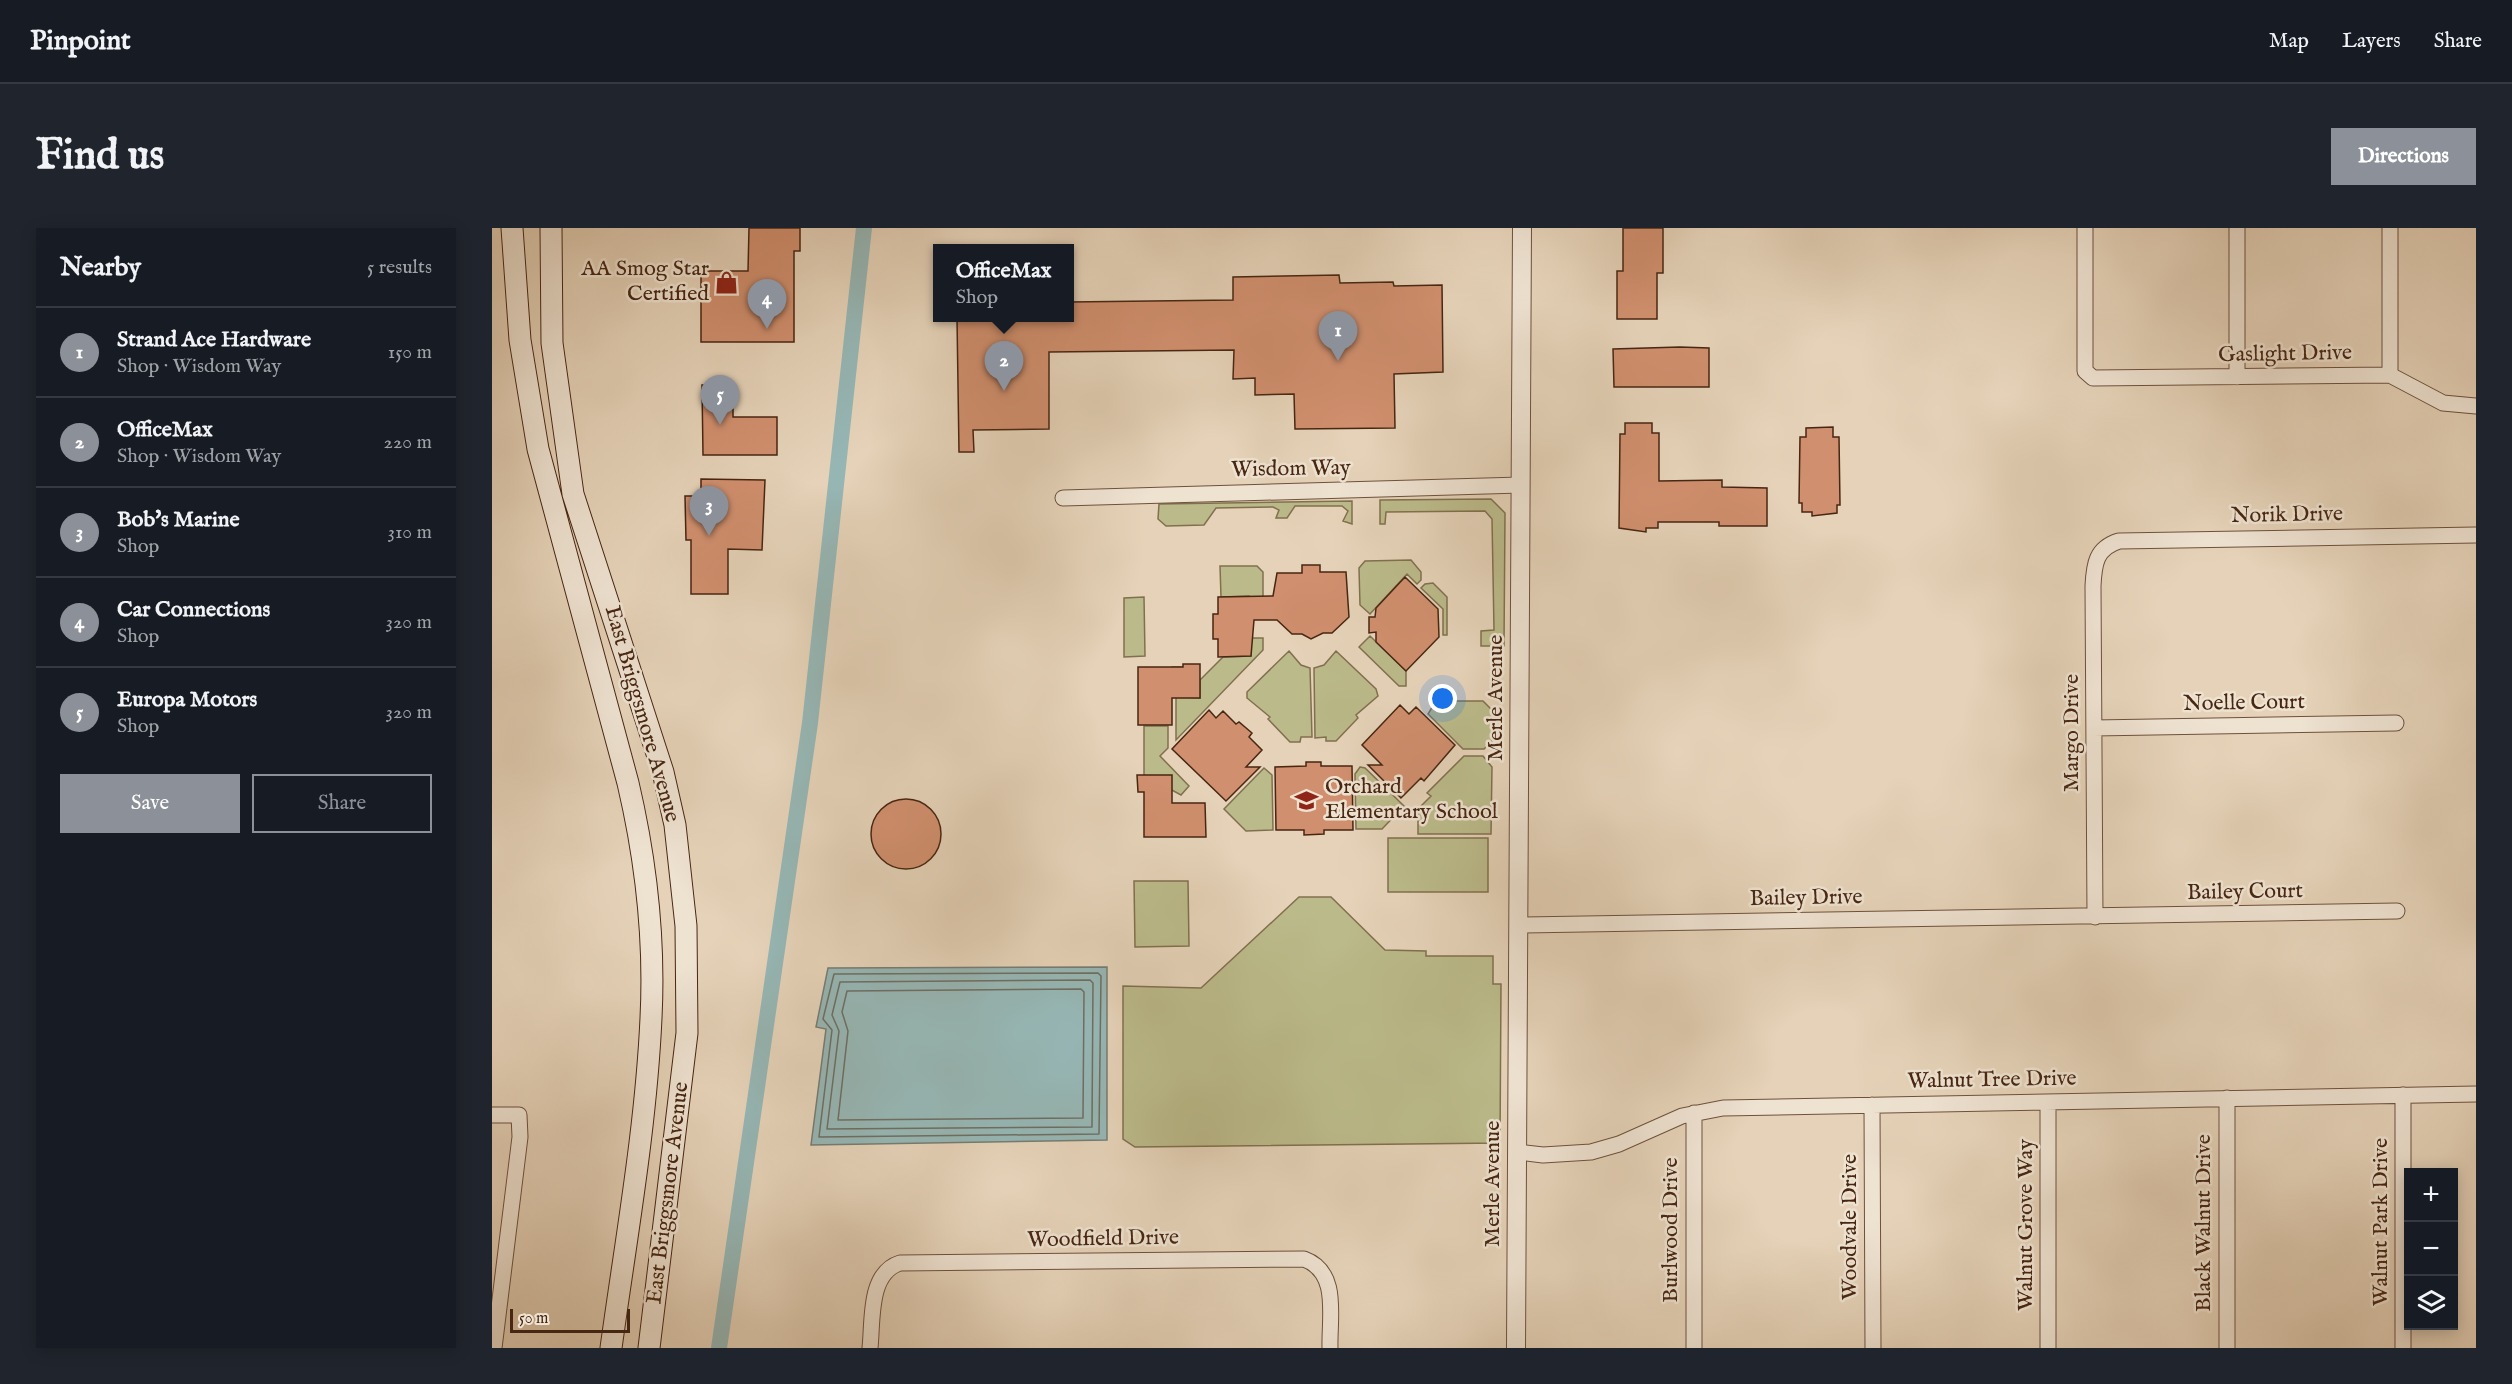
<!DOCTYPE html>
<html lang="en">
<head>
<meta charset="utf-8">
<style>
  body { margin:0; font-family:"IM FELL English",serif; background:#20242c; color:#f1f3f6 }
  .controls { position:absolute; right:18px; bottom:18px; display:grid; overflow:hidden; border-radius:0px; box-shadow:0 3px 15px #0003 }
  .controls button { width:54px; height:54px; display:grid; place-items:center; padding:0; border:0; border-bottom:2px solid #363941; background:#171b24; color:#f1f3f6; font:30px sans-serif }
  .scale { position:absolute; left:18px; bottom:15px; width:120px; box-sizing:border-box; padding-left:6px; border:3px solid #472612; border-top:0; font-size:16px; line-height:21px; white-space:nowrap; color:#472612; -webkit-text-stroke:4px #eee2d1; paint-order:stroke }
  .you { position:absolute; left:951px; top:471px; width:21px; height:21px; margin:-15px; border:4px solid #fff; border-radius:50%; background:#1a73e8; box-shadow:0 0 0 9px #1a73e833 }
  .badge { display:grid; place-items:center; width:39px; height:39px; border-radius:50%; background:#8c9099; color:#fff; font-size:20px; font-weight:700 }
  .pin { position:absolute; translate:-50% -50px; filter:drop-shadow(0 2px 3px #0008) }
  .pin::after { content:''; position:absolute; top:32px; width:21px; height:18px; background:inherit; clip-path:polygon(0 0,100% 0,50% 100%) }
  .popup { position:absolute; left:441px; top:16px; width:141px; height:78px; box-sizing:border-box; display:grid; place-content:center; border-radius:0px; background:#171b24; filter:drop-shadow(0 2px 4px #0005); font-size:20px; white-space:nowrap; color:#9ea1a6 }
  .popup b { font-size:22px; color:#f1f3f6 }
  .popup::after { content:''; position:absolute; left:50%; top:100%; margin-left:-12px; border:12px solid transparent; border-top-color:#171b24 }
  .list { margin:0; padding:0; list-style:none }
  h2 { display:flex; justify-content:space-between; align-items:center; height:78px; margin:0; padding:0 24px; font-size:26px }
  h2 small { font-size:20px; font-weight:400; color:#9ea1a6 }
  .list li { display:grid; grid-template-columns:39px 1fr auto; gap:18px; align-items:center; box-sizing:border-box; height:90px; padding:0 24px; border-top:2px solid #363941 }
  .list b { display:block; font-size:22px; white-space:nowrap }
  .list p { margin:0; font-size:20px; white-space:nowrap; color:#9ea1a6 }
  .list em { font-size:20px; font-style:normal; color:#9ea1a6 }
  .actions { display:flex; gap:12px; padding:18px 24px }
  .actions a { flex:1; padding:14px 0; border:2px solid #8c9099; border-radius:0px; text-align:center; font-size:21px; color:#8c9099 }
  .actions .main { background:#8c9099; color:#fff }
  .icon { flex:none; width:33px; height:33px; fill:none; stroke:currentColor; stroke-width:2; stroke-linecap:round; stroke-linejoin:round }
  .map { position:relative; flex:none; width:1984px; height:1120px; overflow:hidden; border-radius:0px }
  header { display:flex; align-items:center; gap:36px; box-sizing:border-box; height:84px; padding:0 30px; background:#171b24; border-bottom:2px solid #363941 }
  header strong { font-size:28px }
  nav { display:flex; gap:33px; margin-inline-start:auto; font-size:21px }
  .intro { display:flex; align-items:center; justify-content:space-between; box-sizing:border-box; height:144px; padding:0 36px }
  h1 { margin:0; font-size:42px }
  .button { padding:15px 27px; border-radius:0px; background:#8c9099; color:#fff; font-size:21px; font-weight:700 }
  main { display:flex; gap:36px; padding:0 36px }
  aside { flex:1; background:#171b24; border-radius:0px; box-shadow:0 3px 15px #0003 }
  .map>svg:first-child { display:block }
  .green { fill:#bbba8a; stroke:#81704e; stroke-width:1.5 }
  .water { fill:#96b6b4; stroke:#767c73; stroke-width:1.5 }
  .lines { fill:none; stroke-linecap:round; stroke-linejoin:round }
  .shore { stroke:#6e6e63; stroke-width:1.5 }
  .canal { stroke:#96b6b4; stroke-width:16 }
  .building { fill:#d08f6e; stroke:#472612; stroke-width:1.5 }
  .minor-casing { stroke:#6e513c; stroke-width:17 }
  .tertiary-casing { stroke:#6e513c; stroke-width:20 }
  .secondary-casing { stroke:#472612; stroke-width:23 }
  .minor { stroke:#eee2d1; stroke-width:15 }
  .tertiary { stroke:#eee2d1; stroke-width:18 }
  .secondary { stroke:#eee2d1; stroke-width:21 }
  .labels { text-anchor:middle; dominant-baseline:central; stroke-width:5; stroke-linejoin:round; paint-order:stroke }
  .poi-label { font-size:22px; fill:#472612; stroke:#eee2d1; text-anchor:end }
  .street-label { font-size:22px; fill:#472612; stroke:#eee2d1 }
</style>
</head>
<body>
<header>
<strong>Pinpoint</strong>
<nav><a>Map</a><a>Layers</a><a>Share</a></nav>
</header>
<div class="intro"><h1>Find us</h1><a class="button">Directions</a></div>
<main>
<aside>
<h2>Nearby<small>5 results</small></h2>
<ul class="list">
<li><span class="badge">1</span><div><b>Strand Ace Hardware</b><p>Shop · Wisdom Way</p></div><em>150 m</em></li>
<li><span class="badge">2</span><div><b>OfficeMax</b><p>Shop · Wisdom Way</p></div><em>220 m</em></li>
<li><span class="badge">3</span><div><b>Bob's Marine</b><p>Shop</p></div><em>310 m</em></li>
<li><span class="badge">4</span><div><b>Car Connections</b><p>Shop</p></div><em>320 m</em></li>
<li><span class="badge">5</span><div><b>Europa Motors</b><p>Shop</p></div><em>320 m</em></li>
</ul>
<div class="actions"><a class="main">Save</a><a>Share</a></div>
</aside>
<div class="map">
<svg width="1984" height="1120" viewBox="0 0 1984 1120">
  <rect width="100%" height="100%" fill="#e5d2b8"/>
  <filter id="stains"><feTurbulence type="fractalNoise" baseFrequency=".00333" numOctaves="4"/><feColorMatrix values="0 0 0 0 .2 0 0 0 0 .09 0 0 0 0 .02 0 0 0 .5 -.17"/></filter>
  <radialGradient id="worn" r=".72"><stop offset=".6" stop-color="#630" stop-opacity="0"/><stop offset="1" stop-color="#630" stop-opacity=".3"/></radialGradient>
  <path class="green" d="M999,271L1013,285L1012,418H989V403L1002,402L1000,291L993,283L894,284L893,296H888V272Z
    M860,273V296L851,293L856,283L850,278H803L795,290H784L787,282L781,279L724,280L712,297L674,298L666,291L667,276Z
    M919,332L929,344V352L925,356L915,346L878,386L868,377L867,340L873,333Z
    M728,338H765L771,344V385H758L757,368L729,369Z
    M941,355L955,369V407H951V381L929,360L933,356Z
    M652,369L653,428L632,429V370Z
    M878,408L914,443V458H907L867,419Z
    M759,410H771V422L684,512V453H680V439H691V469L708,470V452L731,429L759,428Z
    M797,423L809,437L818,440L820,509H809L808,514H798L776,491L778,489L755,470V464Z
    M844,423L884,461L886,468L864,487L866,490L844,513H834V509L823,510L822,440L832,437Z
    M944,473H991L1000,482L1001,512L992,521H971L936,486Z
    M652,498H676V520L668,528L697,558L689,567L652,547Z
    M972,528H991L1000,539L999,606H926V581L939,568L935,565Z
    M868,539L873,540L912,578L890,601H864L863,546Z
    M772,540L780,547L781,602L754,603L732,581Z
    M896,610H996V664H896Z
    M642,653H696L697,718L643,719Z
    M807,669H839L893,722L934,723V728H1001V756H1009L1008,915L643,919L631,911V758L709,760Z"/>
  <path class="water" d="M615,739V912L319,917L334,801L324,799L336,740Z"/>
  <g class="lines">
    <path class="shore" d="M606,745L609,748L607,906L327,909L340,802L331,791L342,746Z
      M598,752L601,755L600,899L335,901L347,803L340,787L348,754Z
      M589,761L592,764L591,890L346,892L356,803L350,784L355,763Z"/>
    <path class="canal" d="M227,1120L318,495L372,0"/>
  </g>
  <path class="building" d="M257,0H308V23H302V114H209V43H256Z
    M1131,0H1171V45H1165V91H1125V43H1131Z
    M847,47L848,55L901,54L902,58L950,57L951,144L902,146L903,200L803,201L802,166L763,167V150L741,151L742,122L557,124V201L481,202L482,224H467L465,90H578V74L741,72V49Z
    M1188,119L1217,120V159H1122L1121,121Z
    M210,157H241V189H285V227H211Z
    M1133,195H1160V205H1167V253L1230,252V259L1275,260V298H1227V294H1166V300H1154V304L1127,300L1128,206H1133Z
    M1341,199V209H1347L1348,277H1345V285L1320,288V284H1310V275H1307L1308,209H1314V200Z
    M209,251L273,252L270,322L236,321V366H199V312H194L193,268H209Z
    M810,337H828V344H854L857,389L840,405H831L819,411L810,406H800L785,392H762L759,428L726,429V411H721V386H726V369L781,368L785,345H810Z
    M913,349L946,381L947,409L914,443L884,414V404L877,405V389H883L884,380Z
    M691,436H708V470H680V497H646V439H691Z
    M908,477L917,486L924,479L963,517L932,553L929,550L909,570L876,537H890L870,517Z
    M717,482L724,490L731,483L744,496L747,494L760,505L757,509L770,522L754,539H768L734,573L680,521Z
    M814,534H829V538H860L861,602H832V606L812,607V602H784L783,539L814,538Z
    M645,547H680V575H713L714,609H652V564H646Z
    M379 606a35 35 0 1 1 70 0a35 35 0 1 1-70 0Z"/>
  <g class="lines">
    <defs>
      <path id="minor" d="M1593,0V143L1601,150L1898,147L1951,175L1984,178
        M1898,147V0
        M1745,149V0
        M571,270L1029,257
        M1602,500L1904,495
        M1603,689L1601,358C1602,336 1604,320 1627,313L1984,307
        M1026,697L1905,683
        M1911,867V1120
        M1735,870V1120
        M1556,874V1120
        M1380,877L1381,1120
        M1202,885V1120
        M0,887H27L28,909L2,1120
        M1025,924L1051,927L1099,924L1127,916L1190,888L1231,880L1984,866
        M378,1120C381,1093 376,1045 408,1035L812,1031C848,1044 837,1089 838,1120"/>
      <path id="tertiary" d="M1024,1120L1030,0"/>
      <path id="secondary" d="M20,0L28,112L46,221L136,555C154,632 163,711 159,790C154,900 134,1011 119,1120
        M59,0L60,115L81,266L171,544L183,597L194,698L195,805L157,1120"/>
    </defs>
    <use href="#minor" class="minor-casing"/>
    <use href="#tertiary" class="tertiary-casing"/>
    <use href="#secondary" class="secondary-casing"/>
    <use href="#minor" class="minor"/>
    <use href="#tertiary" class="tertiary"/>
    <use href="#secondary" class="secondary"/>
  </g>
  <defs>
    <symbol id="shop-bare" viewBox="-9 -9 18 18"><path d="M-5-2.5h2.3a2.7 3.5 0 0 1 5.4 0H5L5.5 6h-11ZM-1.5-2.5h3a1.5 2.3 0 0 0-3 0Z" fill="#8f2418" stroke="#eee2d1" stroke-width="2.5" paint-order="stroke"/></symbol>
    <symbol id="school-bare" viewBox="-9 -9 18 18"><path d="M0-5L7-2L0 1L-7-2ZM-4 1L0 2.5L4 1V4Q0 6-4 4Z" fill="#8f2418" stroke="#eee2d1" stroke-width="2.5" paint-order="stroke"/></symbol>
  </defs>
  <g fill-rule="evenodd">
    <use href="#shop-bare" x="218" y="38" width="33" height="33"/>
    <use href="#school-bare" x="798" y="556" width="33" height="33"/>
  </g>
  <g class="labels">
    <g class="poi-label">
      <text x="217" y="41">AA Smog Star<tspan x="217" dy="25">Certified</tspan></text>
      <text x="833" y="559" text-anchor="start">Orchard<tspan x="833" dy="25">Elementary School</tspan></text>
    </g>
    <g class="street-label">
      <text transform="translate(1793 126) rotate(-1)">Gaslight Drive</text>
      <text transform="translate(799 241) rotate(-1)">Wisdom Way</text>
      <text transform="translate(1795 287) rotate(-1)">Norik Drive</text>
      <text transform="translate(1004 470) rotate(-90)">Merle Avenue</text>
      <text transform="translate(1752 475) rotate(-1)">Noelle Court</text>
      <text transform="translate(150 486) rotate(74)">East Briggsmore Avenue</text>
      <text transform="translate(1580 505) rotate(-90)">Margo Drive</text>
      <text transform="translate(1753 664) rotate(-1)">Bailey Court</text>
      <text transform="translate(1314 670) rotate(-1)">Bailey Drive</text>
      <text transform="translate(1500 852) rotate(-1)">Walnut Tree Drive</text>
      <text transform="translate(1001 956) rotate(-90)">Merle Avenue</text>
      <text transform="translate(176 965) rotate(-83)">East Briggsmore Avenue</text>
      <text transform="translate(1889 994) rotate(-90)">Walnut Park Drive</text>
      <text transform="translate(1712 995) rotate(-90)">Black Walnut Drive</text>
      <text transform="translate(1534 997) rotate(-90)">Walnut Grove Way</text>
      <text transform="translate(1358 999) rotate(-90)">Woodvale Drive</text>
      <text transform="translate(1179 1002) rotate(-90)">Burlwood Drive</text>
      <text transform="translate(611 1011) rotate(-1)">Woodfield Drive</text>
    </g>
  </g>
  <rect width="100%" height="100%" filter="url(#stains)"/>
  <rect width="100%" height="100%" fill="url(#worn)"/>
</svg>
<div class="controls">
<button>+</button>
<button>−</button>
<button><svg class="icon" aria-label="layers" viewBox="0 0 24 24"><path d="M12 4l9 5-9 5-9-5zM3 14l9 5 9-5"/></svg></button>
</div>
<div class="scale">50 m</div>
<div class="you"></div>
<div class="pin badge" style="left:846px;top:133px">1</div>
<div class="pin badge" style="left:512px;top:163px">2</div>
<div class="popup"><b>OfficeMax</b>Shop</div>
<div class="pin badge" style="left:217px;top:308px">3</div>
<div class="pin badge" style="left:275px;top:101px">4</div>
<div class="pin badge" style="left:228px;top:197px">5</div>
</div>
</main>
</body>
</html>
